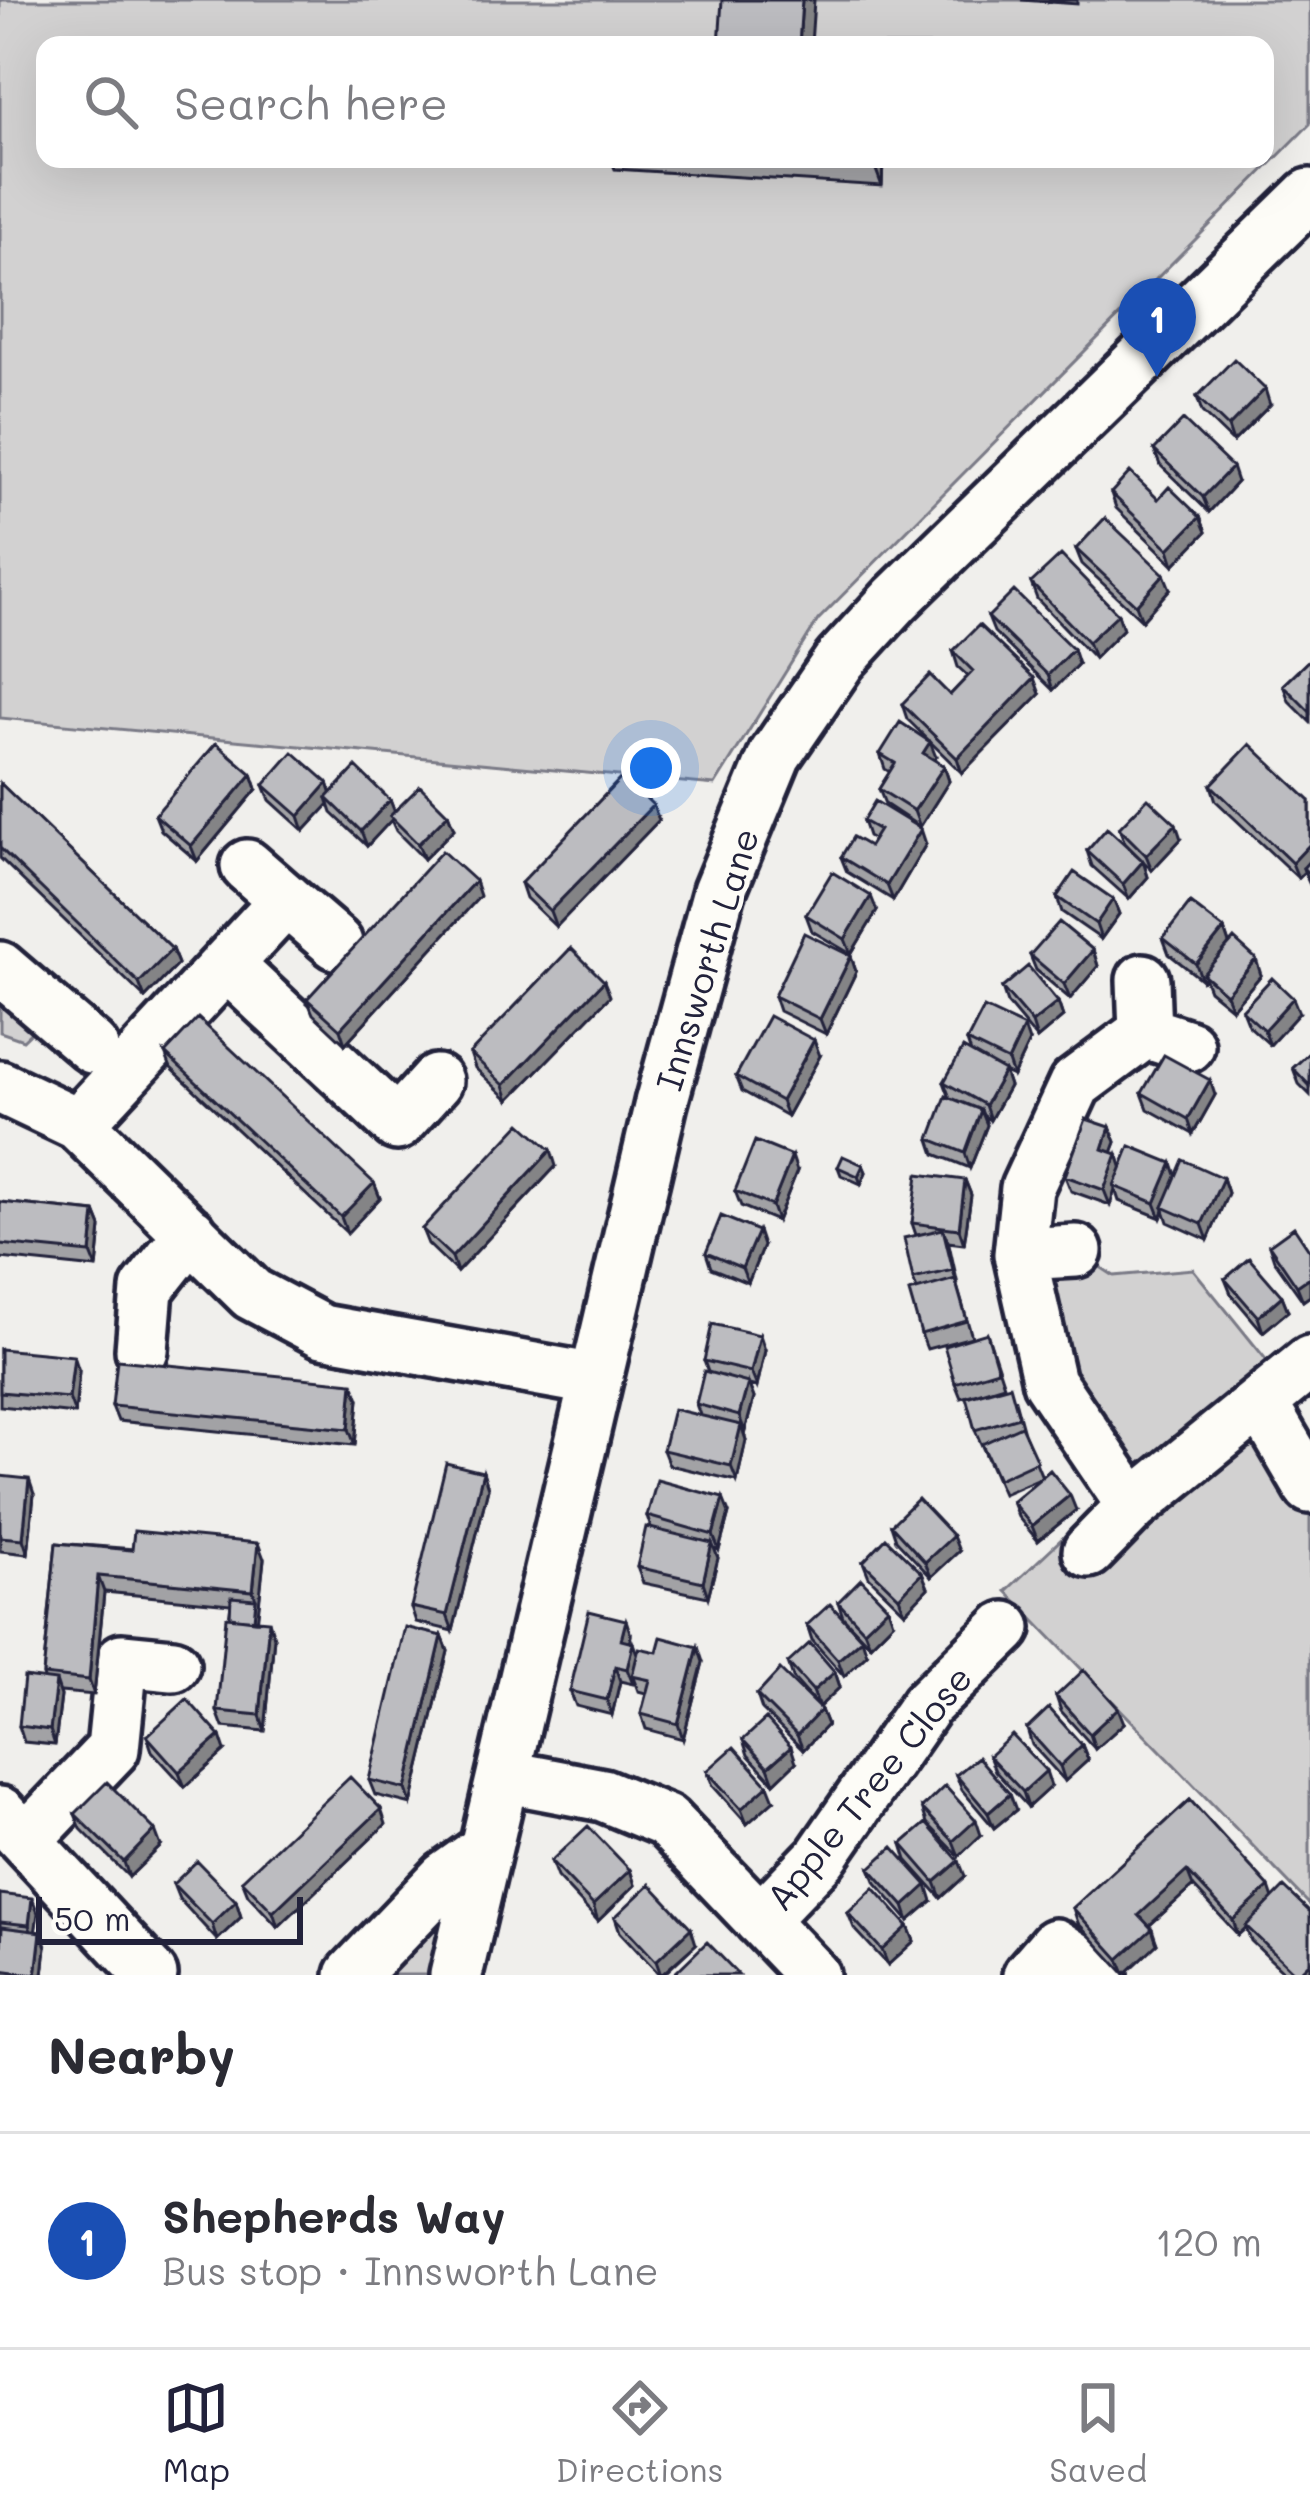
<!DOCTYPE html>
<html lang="en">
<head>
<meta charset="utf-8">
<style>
  body { margin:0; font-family:Mali,sans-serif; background:#f7f7f7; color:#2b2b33 }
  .scale { position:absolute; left:36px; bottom:30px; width:267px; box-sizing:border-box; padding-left:12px; border:6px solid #22223b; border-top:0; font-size:33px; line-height:42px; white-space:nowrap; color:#22223b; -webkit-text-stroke:9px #fdfcf7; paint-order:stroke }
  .you { position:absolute; left:651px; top:768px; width:42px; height:42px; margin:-30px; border:9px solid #fff; border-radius:50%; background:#1a73e8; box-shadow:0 0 0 18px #1a73e833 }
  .badge { display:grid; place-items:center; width:78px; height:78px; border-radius:50%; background:#22223b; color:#fff; font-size:39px; font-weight:700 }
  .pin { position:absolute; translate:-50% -99px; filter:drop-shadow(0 3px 6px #0008) }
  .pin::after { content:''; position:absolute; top:63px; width:42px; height:36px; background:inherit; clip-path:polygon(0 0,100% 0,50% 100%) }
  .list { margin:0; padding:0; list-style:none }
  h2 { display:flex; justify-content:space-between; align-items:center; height:156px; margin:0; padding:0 48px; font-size:51px }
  h2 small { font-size:39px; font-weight:400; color:#7c7c81 }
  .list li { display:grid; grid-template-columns:78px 1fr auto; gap:36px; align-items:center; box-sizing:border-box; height:216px; padding:0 48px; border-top:3px solid #e1e1e2 }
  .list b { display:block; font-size:45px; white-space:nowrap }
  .list p { margin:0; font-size:39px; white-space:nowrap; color:#7c7c81 }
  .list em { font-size:39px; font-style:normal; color:#7c7c81 }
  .icon { flex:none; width:66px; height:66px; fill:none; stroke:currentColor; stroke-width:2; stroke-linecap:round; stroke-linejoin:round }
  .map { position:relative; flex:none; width:1310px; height:1975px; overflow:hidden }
  .search { position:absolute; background:#fff; box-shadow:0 12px 48px #0002; left:36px; right:36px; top:36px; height:132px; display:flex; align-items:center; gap:30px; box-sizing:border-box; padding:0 42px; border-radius:24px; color:#7c7c81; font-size:45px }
  .sheet { height:372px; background:#fff }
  nav { display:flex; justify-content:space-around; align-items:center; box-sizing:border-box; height:168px; border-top:3px solid #e1e1e2; background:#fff; font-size:33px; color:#7c7c81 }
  nav a { display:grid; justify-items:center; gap:6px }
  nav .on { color:#22223b }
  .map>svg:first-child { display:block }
  .green { fill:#d2d1d1; stroke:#7a7a86; stroke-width:3; fill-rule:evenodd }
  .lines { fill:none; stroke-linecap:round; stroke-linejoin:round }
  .minor-casing { stroke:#22223b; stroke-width:60 }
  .minor { stroke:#fdfcf7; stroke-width:51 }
  .wall { fill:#a2a2a5; stroke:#22223b; stroke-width:3 }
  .shaded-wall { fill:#848486; stroke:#22223b; stroke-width:3 }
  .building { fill:#bcbcc0; stroke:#22223b; stroke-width:3 }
  .labels { text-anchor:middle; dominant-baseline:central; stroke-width:9; stroke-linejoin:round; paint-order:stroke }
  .street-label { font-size:36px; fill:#22223b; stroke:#fdfcf7 }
</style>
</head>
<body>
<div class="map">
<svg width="1310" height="1975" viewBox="0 0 1310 1975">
  <rect width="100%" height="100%" fill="#f0efec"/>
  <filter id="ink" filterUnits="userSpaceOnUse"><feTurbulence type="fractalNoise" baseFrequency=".00833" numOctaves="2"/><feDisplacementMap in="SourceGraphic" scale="24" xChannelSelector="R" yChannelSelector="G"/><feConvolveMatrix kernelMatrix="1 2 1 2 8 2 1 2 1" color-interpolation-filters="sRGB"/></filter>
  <g filter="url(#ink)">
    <path class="green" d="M0,0H1310V124L818,620L715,785L0,718ZM45,45H1265V159H45Z
      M0,968L51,1013L23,1040L0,1032Z
      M1076,1251L1114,1276L1193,1269L1285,1383L1310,1487V1905L1006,1591L1119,1485L1020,1254Z
      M445,1878L456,1975H352Z"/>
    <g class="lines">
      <defs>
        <path id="minor" d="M247,866L286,900
          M227,965L397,1124L436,1081
          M0,968L92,1047
          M1143,980L1145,1032
          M0,1087L78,1124L252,1294L322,1331L596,1380
          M78,1124L286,900L336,943
          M1020,1254L1076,1251
          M142,1350L147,1289L191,1233
          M1261,1403L1310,1487
          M1133,1506L1049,1382L1020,1254L1027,1188L1075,1084L1145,1032L1188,1046
          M1089,1551L1133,1506L1310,1362
          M503,1776L603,1795L666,1821L813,1975
          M0,1813L151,1975
          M27,1839L113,1749L122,1660L173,1665
          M760,1920L821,1857L926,1705L1005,1628
          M352,1975L445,1878L483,1851
          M456,1975L661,1103L719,891L775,755L840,660L896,599L1310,195
          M1029,1975L1055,1945L1101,1975"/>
      </defs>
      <use href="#minor" class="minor-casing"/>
      <use href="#minor" class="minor"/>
    </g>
    <path class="wall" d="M1021,0H1077V4Z
      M611,159H883L882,186L615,169Z
      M1197,397L1270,405L1233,442L1202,412Z
      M1154,450L1237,482L1209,512L1160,465Z
      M1111,493L1158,499L1200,517L1206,532L1174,565L1116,508Z
      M1076,549L1170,589L1142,620L1082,564Z
      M1031,583L1118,614L1123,629L1094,658L1037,599Z
      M988,617L1078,664L1053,690L994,632Z
      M953,651L1040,694L962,773L907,719L902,704L950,695L968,676L958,667Z
      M1310,659V722L1289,701L1283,685Z
      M880,754L936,757L934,759L944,766L949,781L920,827L885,804L879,789L890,772L885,769Z
      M252,774L257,789L197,861L161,830L155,815Z
      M0,783L172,949L178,964L145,998L0,858Z
      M328,783L331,793L390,800L394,812L448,814L454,829L424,859L396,831L391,820L367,846L332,813L329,804L304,831L270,800L264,785Z
      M1211,785L1310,801V885L1304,872L1298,878L1216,801Z
      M659,820L556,927L526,898L521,883Z
      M863,821L926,844L893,900L847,872L841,857L869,846L873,839L868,836Z
      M1119,828L1181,839L1152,870L1125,843Z
      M1087,851L1143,861L1148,877L1129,899L1092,866Z
      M480,896L345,1044L313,1014L307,999Z
      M1057,897L1113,899L1119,914L1101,939L1062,912Z
      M877,911L851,954L812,931L806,915Z
      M1224,929L1229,944L1261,975L1232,1009L1209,990L1204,977L1202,980L1169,954L1163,938Z
      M1093,950L1098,966L1070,999L1036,970L1030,955Z
      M851,956L856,972L826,1034L779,1011L774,996Z
      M1002,988L1058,1002L1063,1017L1037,1039L1007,1003Z
      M610,996L509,1100L475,1068L470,1053Z
      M1242,1010L1299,1013L1270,1045L1248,1025Z
      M967,1041L1029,1042L1013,1076L1004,1072L1009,1086L990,1120L984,1116L987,1125L970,1168L935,1154L930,1139L950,1098L944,1082L971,1053Z
      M1310,1052V1095L1299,1084L1293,1068Z
      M165,1053L374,1183L380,1198L347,1233L171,1068Z
      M820,1056L787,1116L742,1091L736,1076Z
      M1142,1093L1215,1095L1193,1134L1148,1109Z
      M1110,1127L1116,1142L1112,1152L1117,1154L1121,1167L1176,1176L1223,1178L1228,1193L1208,1240L1168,1222L1164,1210L1161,1218L1119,1201L1115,1189L1110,1205L1071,1191L1065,1176Z
      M863,1165L866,1172L861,1184L841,1175L838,1167Z
      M556,1166L457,1272L428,1244L422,1229Z
      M797,1171L777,1221L741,1206L735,1191Z
      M965,1180L971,1195L964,1244L948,1242L957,1286L972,1337L927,1349L921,1334L917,1290L913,1279L916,1235L912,1223Z
      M0,1202L95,1212L101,1227L97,1268L0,1258Z
      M1269,1245L1310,1251V1296L1303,1301L1274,1260Z
      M763,1246L748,1283L711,1268L706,1253Z
      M1225,1279L1282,1296L1288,1311L1263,1332L1231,1294Z
      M987,1333L1004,1385L961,1398L955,1383Z
      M0,1349L79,1371L75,1414L0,1406Z
      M765,1350L757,1387L749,1385L754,1398L745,1431L743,1430L746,1440L737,1481L669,1465L663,1450L700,1415L696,1404L708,1372L704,1361Z
      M359,1399L355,1445L118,1421L112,1406Z
      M1015,1400L1024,1433L1042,1477L1003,1494L975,1430Z
      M483,1472L488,1488L453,1631L416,1622L411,1607Z
      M0,1476L34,1494L28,1554L0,1551Z
      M1012,1502L1076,1510L1038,1541L1018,1517Z
      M729,1513L719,1550L714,1549L718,1558L708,1597L643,1583L637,1567L651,1528L647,1516Z
      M891,1525L959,1551L931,1577L896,1540Z
      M56,1543L264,1559L257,1620L274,1637L265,1731L223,1727L217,1711L231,1604L104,1592L94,1695L60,1692L61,1696L55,1745L24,1742L19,1726L44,1679L43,1675Z
      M863,1562L922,1573L928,1588L905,1612L869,1577Z
      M838,1602L893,1622L870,1645L843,1617Z
      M807,1625L867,1654L844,1676L812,1640Z
      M631,1635L630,1643L637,1655L703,1662L683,1739L646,1729L641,1714L646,1693L638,1691L634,1680L633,1684L620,1681L612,1715L576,1706L570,1691Z
      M442,1636L448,1651L411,1804L375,1795L369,1780Z
      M788,1663L835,1672L840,1687L819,1707L793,1678Z
      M757,1695L821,1710L827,1725L803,1750L762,1710Z
      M1056,1696L1124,1723L1095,1749L1061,1711Z
      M1027,1729L1082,1745L1088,1760L1065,1781L1032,1745Z
      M147,1736L225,1751L185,1787L152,1751Z
      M743,1740L796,1762L774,1783L748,1755Z
      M989,1756L1051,1786L1028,1807L995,1771Z
      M707,1771L774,1800L747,1824L713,1786Z
      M956,1775L1016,1810L994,1828L962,1790Z
      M1190,1800L1273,1898L1310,1975H1287L1251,1941L1246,1928L1238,1935L1193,1886L1149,1926L1157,1944L1125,1974L1078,1923L1073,1908Z
      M922,1808L981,1835L959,1856L927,1823Z
      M75,1814L161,1846L129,1877L81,1829Z
      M386,1824L278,1927L248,1895L242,1880Z
      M902,1844L965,1876L941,1898L907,1860Z
      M551,1861L630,1870L635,1885L598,1921L557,1877Z
      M870,1868L932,1901L909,1921L876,1883Z
      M173,1884L236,1901L241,1917L217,1940L179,1899Z
      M0,1894L38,1913L35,1931L41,1932L46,1947L43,1975H0Z
      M848,1913L908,1926L914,1941L888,1965L854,1928Z
      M615,1917L696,1944L663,1975H660L620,1932Z"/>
    <path class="shaded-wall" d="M802,0H814L811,45H799Z
      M872,159H883L882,186Z
      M1265,389L1270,405L1233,442L1228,427Z
      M1232,467L1237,482L1209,512L1203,497Z
      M1200,517L1206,532L1174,565L1169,549Z
      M1164,574L1170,589L1142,620L1136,605Z
      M1118,614L1123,629L1094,658L1088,642Z
      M1073,649L1078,664L1053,690L1048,675Z
      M1034,678L1040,694L962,773L957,758Z
      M930,742L936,757L929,768L923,753Z
      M944,766L949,781L920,827L914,811Z
      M252,774L257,789L197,861L191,846Z
      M328,783L333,798H327L329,804L304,831L299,816Z
      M390,800L396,815L367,846L361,831Z
      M653,805L659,820L556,927L550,911Z
      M448,814L454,829L424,859L418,844Z
      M1176,824L1181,839L1152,870L1146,855Z
      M921,829L926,844L893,900L887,885Z
      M1310,844V865L1303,868L1304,872L1298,878L1292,863Z
      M1143,861L1148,877L1129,899L1123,884Z
      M475,881L480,896L345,1044L340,1029Z
      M871,896L877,911L851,954L845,939Z
      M1113,899L1119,914L1101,939L1096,924Z
      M1224,929L1229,944L1202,980L1196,964Z
      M172,949L178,964L145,998L139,983Z
      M1093,950L1098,966L1070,999L1064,984Z
      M851,956L856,972L826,1034L820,1019Z
      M1256,959L1261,975L1232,1009L1226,994Z
      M604,981L610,996L509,1100L504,1085Z
      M1293,998L1299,1013L1270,1045L1264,1030Z
      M1058,1002L1063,1017L1037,1039L1032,1023Z
      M1024,1027L1029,1042L1013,1076L1008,1061Z
      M814,1040L820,1056L787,1116L781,1101Z
      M1004,1071L1009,1086L990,1120L985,1105Z
      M1210,1080L1215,1095L1193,1134L1188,1119Z
      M981,1110L987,1125L970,1168L965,1153Z
      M1110,1127L1116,1142L1108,1164L1103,1149Z
      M551,1150L556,1166L457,1272L452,1257Z
      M1117,1154L1122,1169L1114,1186L1115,1189L1110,1205L1104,1190Z
      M792,1156L797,1171L777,1221L772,1206Z
      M1172,1163L1177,1178L1163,1207L1164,1210L1161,1218L1155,1203Z
      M863,1165L866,1172L861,1184L858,1176Z
      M1223,1178L1228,1193L1208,1240L1202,1224Z
      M965,1180L971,1195L964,1244L959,1229Z
      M374,1183L380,1198L347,1233L341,1217Z
      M95,1212L101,1227L97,1268L91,1253Z
      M943,1229L949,1244L958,1285L953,1270Z
      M758,1231L763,1246L748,1283L742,1268Z
      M1310,1277V1296L1303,1301L1297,1286Z
      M1282,1296L1288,1311L1263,1332L1258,1317Z
      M760,1335L765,1350L757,1387L751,1372Z
      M74,1356L79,1371L75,1414L69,1398Z
      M353,1383L359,1399L355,1445L349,1429Z
      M748,1383L754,1398L745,1431L739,1416Z
      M741,1425L746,1440L737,1481L731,1466Z
      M483,1472L488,1488L453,1631L447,1615Z
      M29,1479L34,1494L28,1554L23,1539Z
      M1070,1495L1076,1510L1038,1541L1032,1526Z
      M723,1498L729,1513L719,1550L713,1535Z
      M953,1536L959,1551L931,1577L925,1562Z
      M258,1543L264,1559L256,1634L253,1627L256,1599L253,1591Z
      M712,1543L718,1558L708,1597L703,1582Z
      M922,1573L928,1588L905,1612L899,1597Z
      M98,1576L104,1592L94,1695L89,1680Z
      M888,1607L893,1622L870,1645L864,1630Z
      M626,1620L631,1635L626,1656L621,1640Z
      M269,1621L274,1637L265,1731L260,1715Z
      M442,1636L448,1651L411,1804L406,1789Z
      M862,1639L867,1654L844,1676L838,1660Z
      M633,1643L639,1659L632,1676L633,1684L627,1669Z
      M698,1647L703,1662L683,1739L678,1724Z
      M615,1666L620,1681L612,1715L607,1700Z
      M835,1672L840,1687L819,1707L813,1691Z
      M56,1681L61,1696L55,1745L50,1730Z
      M1118,1708L1124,1723L1095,1749L1090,1734Z
      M821,1710L827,1725L803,1750L797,1735Z
      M220,1736L225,1751L185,1787L179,1772Z
      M1082,1745L1088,1760L1065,1781L1060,1766Z
      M791,1747L796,1762L774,1783L768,1767Z
      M1046,1771L1051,1786L1028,1807L1023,1792Z
      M768,1785L774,1800L747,1824L741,1809Z
      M1010,1794L1016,1810L994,1828L988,1813Z
      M381,1809L386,1824L278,1927L273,1912Z
      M976,1820L981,1835L959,1856L953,1841Z
      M155,1830L161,1846L129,1877L124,1862Z
      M959,1861L965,1876L941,1898L935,1882Z
      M630,1870L635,1885L598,1921L593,1905Z
      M1187,1871L1193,1886L1144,1930L1139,1915Z
      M927,1885L932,1901L909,1921L904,1906Z
      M1269,1887L1274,1902L1238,1935L1233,1920Z
      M32,1898L38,1913L34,1941L29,1925Z
      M236,1901L241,1917L217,1940L212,1924Z
      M908,1926L914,1941L888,1965L882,1950Z
      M691,1928L696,1944L661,1975L656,1961Z
      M1152,1929L1157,1944L1125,1974L1119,1959Z
      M41,1932L46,1947L43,1975H36Z
      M1310,1962V1975H1297Z"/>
    <path class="building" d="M722,0H802L799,45H719Z
      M1234,359L1265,389L1228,427L1197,397Z
      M1183,420L1232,467L1203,497L1154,450Z
      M1130,472L1158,499L1169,487L1200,517L1169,549L1111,493Z
      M1105,518L1164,574L1136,605L1076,549Z
      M1061,555L1118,614L1088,642L1031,583Z
      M1014,591L1073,649L1048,675L988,617Z
      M979,625L1034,678L957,758L902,704L930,675L950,695L973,671L953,651Z
      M1310,659V712L1283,685Z
      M900,722L930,742L923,753L944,766L914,811L879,789L895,763L880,754Z
      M216,743L252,774L191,846L155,815Z
      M1250,744L1310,801V844L1292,863L1211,785Z
      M293,752L328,783L299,816L264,785Z
      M356,767L390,800L361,831L327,798Z
      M623,776L653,805L550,911L521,883Z
      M0,783L172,949L139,983L0,848Z
      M420,786L448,814L418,844L390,816Z
      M1148,798L1176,824L1146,855L1119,828Z
      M875,801L921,829L887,885L841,857L853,837L869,846L879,830L863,821Z
      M1107,828L1143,861L1123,884L1087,851Z
      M442,851L475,881L340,1029L307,999Z
      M1310,860V875L1303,868Z
      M832,872L871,896L845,939L806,915Z
      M1074,872L1113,899L1096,924L1057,897Z
      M1190,903L1224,929L1196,964L1163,938Z
      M1059,922L1093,950L1064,984L1030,955Z
      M804,933L851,956L820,1019L774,996Z
      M1234,939L1256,959L1226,994L1203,974Z
      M571,948L604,981L504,1085L470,1053Z
      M1028,966L1058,1002L1032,1023L1002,988Z
      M1272,978L1293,998L1264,1030L1242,1010Z
      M984,1008L1024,1027L1008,1061L967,1041Z
      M769,1016L814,1040L781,1101L736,1076Z
      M198,1018L374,1183L341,1217L165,1053Z
      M963,1048L1004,1071L985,1105L944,1082Z
      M1310,1052V1086L1293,1068Z
      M1164,1055L1210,1080L1188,1119L1142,1093Z
      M946,1096L981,1110L965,1153L930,1139Z
      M1086,1119L1110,1127L1103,1149L1117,1154L1104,1190L1065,1176Z
      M521,1123L551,1150L452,1257L422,1229Z
      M755,1141L792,1156L772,1206L735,1191Z
      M1130,1146L1172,1163L1155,1203L1114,1186Z
      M843,1156L863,1165L858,1176L838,1167Z
      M1183,1160L1223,1178L1202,1224L1163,1207Z
      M918,1174L965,1180L959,1229L912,1223Z
      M0,1202L95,1212L91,1253L0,1244Z
      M721,1216L758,1231L742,1268L706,1253Z
      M1294,1227L1310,1251V1277L1297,1286L1269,1245Z
      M943,1229L953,1270L913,1279L904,1238Z
      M1249,1258L1282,1296L1258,1317L1225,1279Z
      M955,1279L967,1321L921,1334L909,1292Z
      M712,1324L760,1335L751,1372L704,1361Z
      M987,1333L998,1370L955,1383L944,1346Z
      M0,1349L74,1356L69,1398L0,1392Z
      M117,1360L353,1383L349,1429L112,1406Z
      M704,1371L748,1383L739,1416L696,1404Z
      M1010,1385L1019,1417L975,1430L966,1397Z
      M673,1409L741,1425L731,1466L663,1450Z
      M1021,1426L1037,1461L998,1479L982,1444Z
      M446,1463L483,1472L447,1615L411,1607Z
      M1050,1470L1070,1495L1032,1526L1012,1502Z
      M0,1476L29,1479L23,1539L0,1537Z
      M657,1480L723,1498L713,1535L647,1516Z
      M918,1499L953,1536L925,1562L891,1525Z
      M646,1527L712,1543L703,1582L637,1567Z
      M134,1531L258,1543L253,1591L98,1576L89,1680L43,1675L56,1543L132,1550Z
      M886,1538L922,1573L899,1597L863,1562Z
      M861,1579L888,1607L864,1630L838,1602Z
      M231,1597L256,1599L254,1620L230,1617Z
      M830,1604L862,1639L838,1660L807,1625Z
      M589,1611L626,1620L621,1640L633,1643L627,1669L615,1666L607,1700L570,1691Z
      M226,1617L269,1621L260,1715L217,1711Z
      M405,1627L442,1636L406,1789L369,1780Z
      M661,1637L698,1647L678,1724L641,1714L650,1680L632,1676L639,1648L657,1652Z
      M810,1643L835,1672L813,1691L788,1663Z
      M780,1670L821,1710L797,1735L757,1695Z
      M1084,1670L1118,1708L1090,1734L1056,1696Z
      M24,1677L56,1681L50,1730L19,1726Z
      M187,1699L220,1736L179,1772L147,1736Z
      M1049,1708L1082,1745L1060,1766L1027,1729Z
      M766,1719L791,1747L768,1767L743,1740Z
      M1012,1735L1046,1771L1023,1792L989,1756Z
      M734,1747L768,1785L741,1809L707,1771Z
      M978,1757L1010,1794L988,1813L956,1775Z
      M350,1777L381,1809L273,1912L242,1880Z
      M107,1782L155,1830L124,1862L75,1814Z
      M945,1786L976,1820L953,1841L922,1808Z
      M1190,1800L1269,1887L1233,1920L1187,1871L1139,1915L1152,1929L1119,1959L1073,1908Z
      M926,1823L959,1861L935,1882L902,1844Z
      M588,1826L630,1870L593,1905L551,1861Z
      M893,1847L927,1885L904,1906L870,1868Z
      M197,1861L236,1901L212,1924L173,1884Z
      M650,1884L691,1928L656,1961L615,1917Z
      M1284,1887L1310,1912V1962L1297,1975L1246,1926Z
      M874,1888L908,1926L882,1950L848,1913Z
      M0,1894L32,1898L29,1925L0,1922Z
      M2,1927L41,1932L36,1975L0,1970Z
      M707,1942L739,1975H673Z"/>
  </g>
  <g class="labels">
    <g class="street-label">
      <text transform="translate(706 959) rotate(-73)">Innsworth Lane</text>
      <text transform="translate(868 1787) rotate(-51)">Apple Tree Close</text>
    </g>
  </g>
</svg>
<div class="scale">50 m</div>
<div class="you"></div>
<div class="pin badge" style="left:1157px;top:377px;background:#1a4fb4">1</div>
<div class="search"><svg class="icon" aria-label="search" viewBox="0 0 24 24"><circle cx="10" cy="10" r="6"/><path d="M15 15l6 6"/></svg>Search here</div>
</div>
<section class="sheet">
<h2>Nearby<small></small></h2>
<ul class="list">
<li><span class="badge" style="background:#1a4fb4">1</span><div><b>Shepherds Way</b><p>Bus stop · Innsworth Lane</p></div><em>120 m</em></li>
</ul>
</section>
<nav>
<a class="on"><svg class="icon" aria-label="map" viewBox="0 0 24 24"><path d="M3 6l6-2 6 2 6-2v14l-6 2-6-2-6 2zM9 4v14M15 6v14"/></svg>Map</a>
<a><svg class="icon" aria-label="directions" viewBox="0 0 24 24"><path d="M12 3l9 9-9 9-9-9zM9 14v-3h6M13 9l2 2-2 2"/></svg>Directions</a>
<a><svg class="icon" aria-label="saved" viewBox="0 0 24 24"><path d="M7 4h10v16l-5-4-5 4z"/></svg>Saved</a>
</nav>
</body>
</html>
